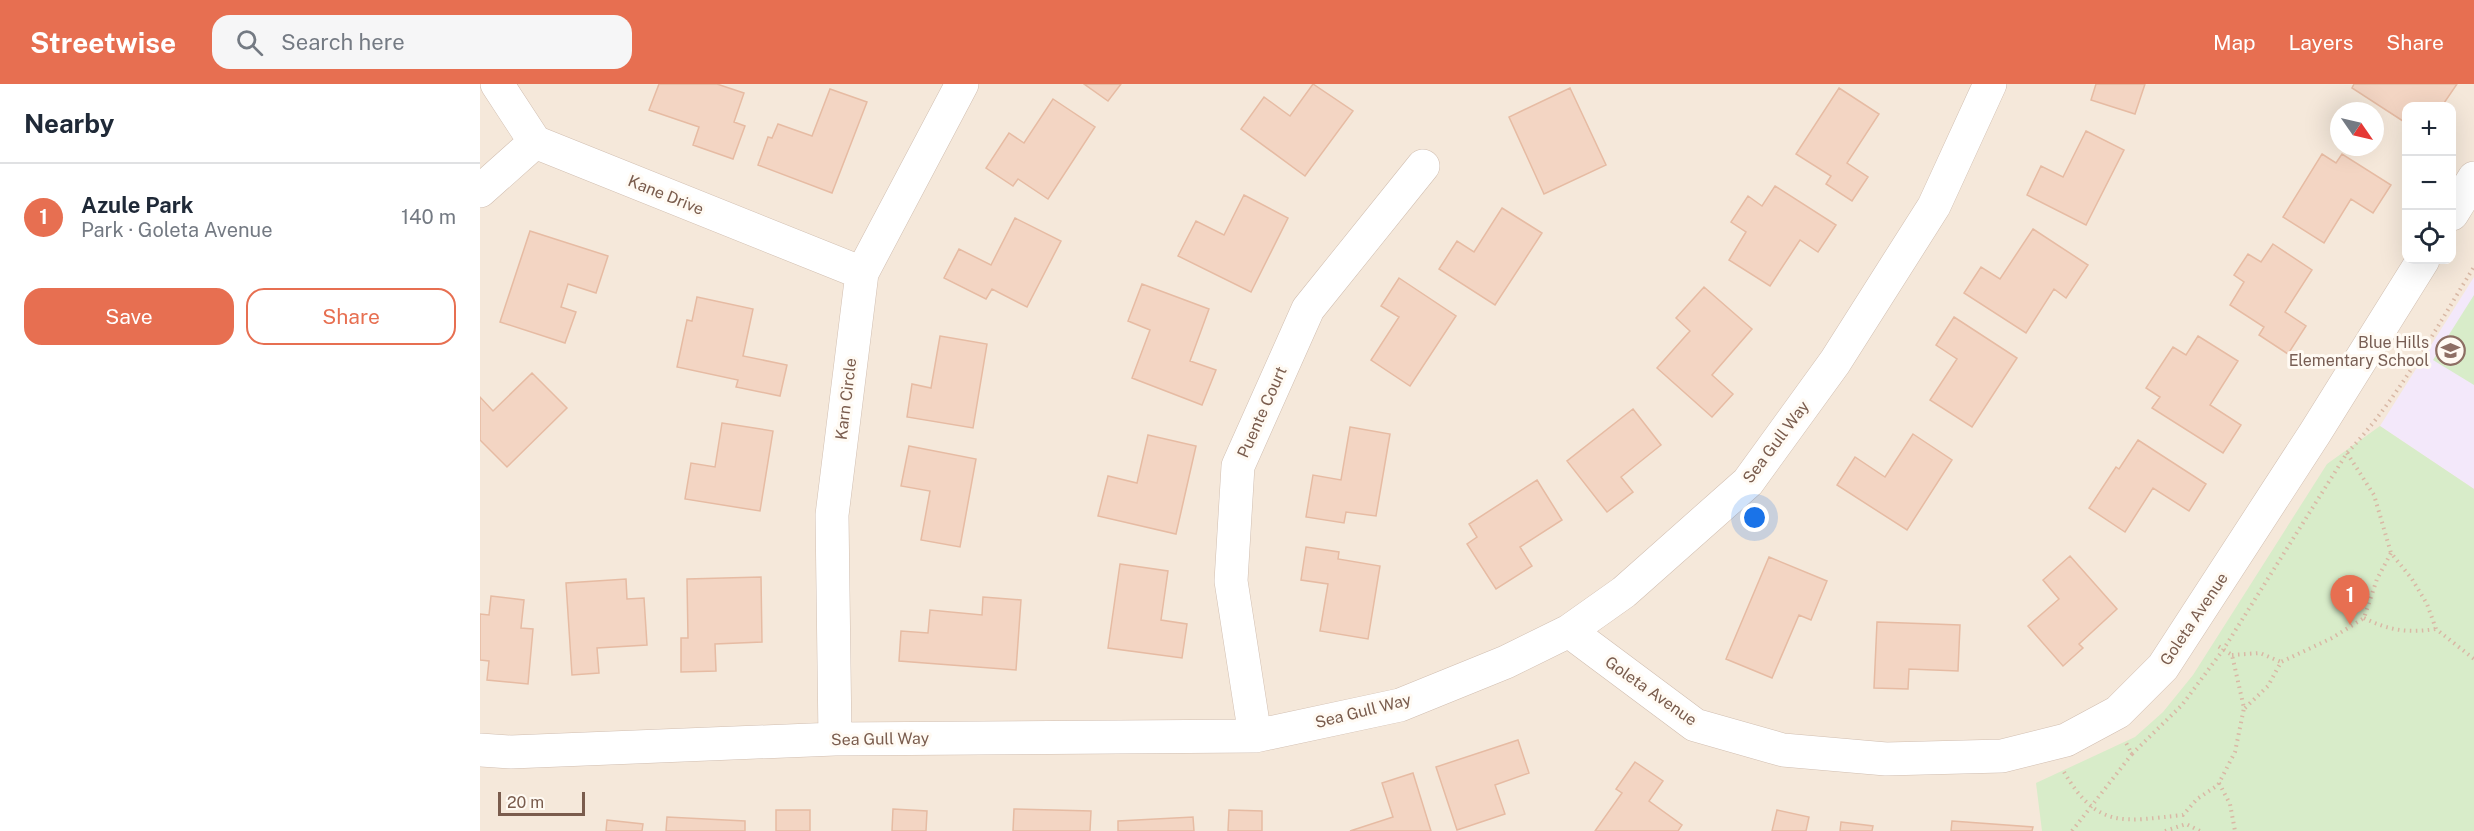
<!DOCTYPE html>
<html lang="en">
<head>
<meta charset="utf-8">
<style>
  body { margin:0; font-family:"Public Sans",sans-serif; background:#f6f6f7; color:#1f2937 }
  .controls { position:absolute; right:18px; top:18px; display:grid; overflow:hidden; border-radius:12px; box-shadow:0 6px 24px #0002 }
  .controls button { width:54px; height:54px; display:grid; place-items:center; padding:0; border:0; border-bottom:2px solid #e0e1e3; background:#fff; color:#1f2937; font:30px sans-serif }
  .compass { position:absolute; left:1850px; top:18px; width:54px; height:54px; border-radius:50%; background:#fff; box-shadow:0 6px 24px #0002; rotate:124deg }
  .scale { position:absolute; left:18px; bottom:15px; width:87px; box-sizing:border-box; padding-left:6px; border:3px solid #7a5c4d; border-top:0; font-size:16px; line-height:21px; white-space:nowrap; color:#7a5c4d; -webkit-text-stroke:4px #fffaf3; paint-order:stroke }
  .you { position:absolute; left:1275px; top:434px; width:21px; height:21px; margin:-15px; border:4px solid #fff; border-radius:50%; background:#1a73e8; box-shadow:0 0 0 9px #1a73e833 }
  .badge { display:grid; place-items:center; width:39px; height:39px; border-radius:50%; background:#e76f51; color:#fff; font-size:20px; font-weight:700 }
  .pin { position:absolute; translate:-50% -50px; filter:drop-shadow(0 2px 3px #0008) }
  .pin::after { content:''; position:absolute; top:32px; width:21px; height:18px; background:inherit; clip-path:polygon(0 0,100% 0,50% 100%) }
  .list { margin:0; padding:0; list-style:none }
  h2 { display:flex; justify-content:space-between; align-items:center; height:78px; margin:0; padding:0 24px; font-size:26px }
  h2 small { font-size:20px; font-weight:400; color:#747a83 }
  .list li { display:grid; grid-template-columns:39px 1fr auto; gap:18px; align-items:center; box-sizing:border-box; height:108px; padding:0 24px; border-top:2px solid #e0e1e3 }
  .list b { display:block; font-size:22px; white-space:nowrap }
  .list p { margin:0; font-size:20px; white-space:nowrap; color:#747a83 }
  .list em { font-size:20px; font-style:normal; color:#747a83 }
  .actions { display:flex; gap:12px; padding:18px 24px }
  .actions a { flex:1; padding:14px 0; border:2px solid #e76f51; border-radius:18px; text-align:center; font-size:21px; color:#e76f51 }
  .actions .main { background:#e76f51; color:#fff }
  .icon { flex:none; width:33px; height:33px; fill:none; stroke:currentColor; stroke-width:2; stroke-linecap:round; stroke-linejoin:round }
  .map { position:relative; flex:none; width:1994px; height:747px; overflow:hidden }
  header { display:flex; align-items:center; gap:36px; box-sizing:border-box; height:84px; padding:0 30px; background:#e76f51; color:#fff }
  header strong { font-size:28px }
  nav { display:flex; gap:33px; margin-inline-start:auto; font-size:21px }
  .search { width:420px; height:54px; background:#f6f6f7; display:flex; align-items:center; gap:15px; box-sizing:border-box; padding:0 21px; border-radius:18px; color:#747a83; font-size:22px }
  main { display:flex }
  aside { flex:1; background:#fff }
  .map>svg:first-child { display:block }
  .residential { fill:#f5e8da; fill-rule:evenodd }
  .education { fill:#f3e8fa }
  .green { fill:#d8ecc9 }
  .building { fill:#f3d5c3; stroke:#e6bba3; stroke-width:1.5 }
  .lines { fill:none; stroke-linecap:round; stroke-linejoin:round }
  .minor-casing { stroke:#d1beb0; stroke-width:34 }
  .path { stroke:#d9b8a5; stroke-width:4; stroke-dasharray:1.5 4.5; stroke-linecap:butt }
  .minor { stroke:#fff; stroke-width:33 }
  .labels { text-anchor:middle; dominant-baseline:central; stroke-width:6; stroke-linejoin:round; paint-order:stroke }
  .street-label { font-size:16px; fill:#7a5c4d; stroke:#fffaf3 }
  .education-label { font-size:16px; fill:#785e54; stroke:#fffaf3; text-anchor:end }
</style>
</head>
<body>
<header>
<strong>Streetwise</strong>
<div class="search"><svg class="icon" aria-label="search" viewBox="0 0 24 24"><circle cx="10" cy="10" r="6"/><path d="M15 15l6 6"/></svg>Search here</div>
<nav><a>Map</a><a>Layers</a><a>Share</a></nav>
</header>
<main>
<aside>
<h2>Nearby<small></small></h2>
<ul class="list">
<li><span class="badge">1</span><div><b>Azule Park</b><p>Park · Goleta Avenue</p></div><em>140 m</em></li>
</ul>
<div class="actions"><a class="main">Save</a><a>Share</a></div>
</aside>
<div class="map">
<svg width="1994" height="747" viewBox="0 0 1994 747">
  <rect width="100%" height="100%" fill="#fdf6ec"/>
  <path class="residential" d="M0,0H1994V747H0ZM1926,22H1972V176H1926ZM1859,27H1895V63H1859Z"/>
  <path class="education" d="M1994,193V405L1900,342Z"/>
  <path class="green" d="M1994,211V301L1953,276Z
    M1900,342L1994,405V747H1562L1556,699L1655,653L1683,628L1713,591L1847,380Z"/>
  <path class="building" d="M179,0H237L264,9L254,38L265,42L253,75L213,61L219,43L169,26Z
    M604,0H641L628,17Z
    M833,0L873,27L825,92L761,45L784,13L810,32Z
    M1616,0H1665L1655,30L1611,16Z
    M1874,0H1977L1962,22H1926V39L1872,4Z
    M1090,4L1126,81L1064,110L1029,33Z
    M1359,4L1399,30L1367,79L1388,93L1372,117L1346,100L1351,92L1316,70Z
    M350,5L387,18L352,109L278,81L288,53L292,54L298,40L332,52Z
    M573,15L615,43L568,115L538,95L533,102L506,84L529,49L544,59Z
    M1606,47L1644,66L1606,141L1547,111L1561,82L1583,93Z
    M1842,70L1856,79L1862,70L1911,101L1893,129L1871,115L1844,159L1803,133Z
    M1295,102L1356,141L1338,168L1320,156L1290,202L1249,176L1266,148L1251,138L1268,112L1282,122Z
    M764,111L808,134L771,208L698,172L716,137L744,151Z
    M1022,124L1062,149L1015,221L959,185L977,157L994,168Z
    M535,134L581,157L547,223L512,205L506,215L464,194L479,165L511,181Z
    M1553,145L1608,181L1586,214L1574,205L1546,249L1484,209L1501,183L1520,195Z
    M50,147L128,172L116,209L88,200L81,223L96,228L85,259L20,238Z
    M1793,160L1832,186L1805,228L1826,242L1808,270L1779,251L1784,243L1750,221L1764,198L1754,191L1768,170L1781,178Z
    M919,194L976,232L930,302L891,276L919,233L901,222Z
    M662,200L729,225L710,277L736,286L722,321L652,294L670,246L648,237Z
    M1224,203L1272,245L1232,291L1253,310L1232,333L1177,284L1210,247L1196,234Z
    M217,213L273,225L263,272L307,281L300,312L256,303L258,296L197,283L207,236L212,237Z
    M1474,233L1537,274L1492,343L1450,316L1477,275L1456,261Z
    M460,252L507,260L493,344L427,333L432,300L451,304Z
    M1718,252L1758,277L1730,321L1761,341L1743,369L1672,324L1680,313L1666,304L1693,263L1706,271Z
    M52,289L87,324L27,383L0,356V313L13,327Z
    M1153,325L1181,361L1141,393L1153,408L1127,428L1087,377Z
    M242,339L293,347L280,427L205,415L211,379L235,383Z
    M870,343L910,350L896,432L866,428L864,439L826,433L833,391L861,396Z
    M1433,350L1472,376L1427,446L1357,401L1375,373L1405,393Z
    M668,351L716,362L696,450L618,432L628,392L657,399Z
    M1658,356L1726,400L1709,427L1673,404L1645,448L1609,424L1636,383L1639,385Z
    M429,362L496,375L480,463L441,456L450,407L421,402Z
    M1057,396L1082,436L1040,463L1052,482L1016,505L987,460L997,453L989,440Z
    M826,463L859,468L858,475L900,482L888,555L840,547L848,500L821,496Z
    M1590,472L1637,525L1599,560L1603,564L1583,582L1548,542L1579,515L1563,496Z
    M1289,473L1347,497L1331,536L1319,531L1292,594L1246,575Z
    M640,480L688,487L681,536L707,540L702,574L628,564Z
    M281,493L282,558L235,560L236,587L201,588V554H208L207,495Z
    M146,495L147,515L164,514L167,561L117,564L119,589L92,591L86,499Z
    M11,512L44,516L41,544L53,545L48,600L7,596L9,577L0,576V530L9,531Z
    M503,513L541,516L536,586L419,577L421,547L448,549L450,526L502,531Z
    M1397,538L1480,541L1478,587L1429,585L1428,605L1394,604Z
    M1038,656L1049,689L1015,701L1025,730L977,746L956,683Z
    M1155,678L1183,697L1169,717L1202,741L1198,747H1115L1142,709L1136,705Z
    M933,689L951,747H870L913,733L902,699Z
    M413,725L447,727L446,747H412Z
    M534,725L611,727L610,747H533Z
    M296,726H330V747H296Z
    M749,726L782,727V747H748Z
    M1297,726L1329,733L1326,747H1292Z
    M187,733L265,737V747H186Z
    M713,733L714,747H638V737Z
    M127,736L163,740L162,747H126Z
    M1472,737L1553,743L1552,747H1471Z
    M1361,738L1393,742L1392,747H1360Z"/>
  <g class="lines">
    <defs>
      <path id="minor" d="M17,0L55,58L382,189
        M0,107L55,58
        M1972,130L1994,94
        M1089,547L1215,641L1303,666L1406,675L1522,672L1586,656L1638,628L1683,583L1835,349L1943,176
        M775,652L751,497L758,382L828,225L943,82
        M355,655L352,431L382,189L482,0
        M0,666L31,668L355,655L775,652L920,621L1026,578L1089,547L1144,508L1268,398L1355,278L1454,122L1510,0"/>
    </defs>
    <use href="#minor" class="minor-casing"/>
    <path class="path" d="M1867,369L1894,411L1911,469L1932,495L1947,520L1956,545L1994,575
      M1884,534C1910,547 1928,549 1956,545
      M1752,571L1780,569L1801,578
      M1765,624L1788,602L1801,578L1852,554L1884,534L1897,495L1911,469
      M1652,670L1702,621L1743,566L1867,369C1919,314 1954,247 1994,183
      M1584,688C1618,746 1644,737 1703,731L1717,715L1738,701L1755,668L1764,624L1752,571L1735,560
      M1739,699L1750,720L1755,747
      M1592,747L1652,670L1646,659
      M1685,747L1706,740L1720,747"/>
    <use href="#minor" class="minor"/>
  </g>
  <defs>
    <symbol id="school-ring" viewBox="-11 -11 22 22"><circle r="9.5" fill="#fffaf3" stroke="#8d6e63" stroke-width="1.5"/><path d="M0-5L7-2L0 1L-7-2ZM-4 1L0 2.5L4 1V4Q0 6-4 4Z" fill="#8d6e63"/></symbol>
  </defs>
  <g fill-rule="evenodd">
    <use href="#school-ring" x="1954" y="250" width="33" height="33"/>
  </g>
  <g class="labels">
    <g class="street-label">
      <text transform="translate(186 111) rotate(22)">Kane Drive</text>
      <text transform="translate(366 315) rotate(-83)">Karn Circle</text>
      <text transform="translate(782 328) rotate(-66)">Puente Court</text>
      <text transform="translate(1296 358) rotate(-53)">Sea Gull Way</text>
      <text transform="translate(1714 535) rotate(-56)">Goleta Avenue</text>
      <text transform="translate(1171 607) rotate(35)">Goleta Avenue</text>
      <text transform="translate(883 627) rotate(-14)">Sea Gull Way</text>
      <text transform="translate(400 655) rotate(-1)">Sea Gull Way</text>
    </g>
    <g class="education-label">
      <text x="1949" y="258">Blue Hills<tspan x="1949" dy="18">Elementary School</tspan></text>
    </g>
  </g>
</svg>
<div class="controls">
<button>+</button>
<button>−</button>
<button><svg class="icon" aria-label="locate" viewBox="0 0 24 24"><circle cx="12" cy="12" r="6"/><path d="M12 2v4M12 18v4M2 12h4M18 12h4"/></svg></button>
</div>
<svg class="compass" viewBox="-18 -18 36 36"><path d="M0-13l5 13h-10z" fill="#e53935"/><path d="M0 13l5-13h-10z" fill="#747a83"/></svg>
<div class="scale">20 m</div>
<div class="you"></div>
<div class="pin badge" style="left:1870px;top:541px">1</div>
</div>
</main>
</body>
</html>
